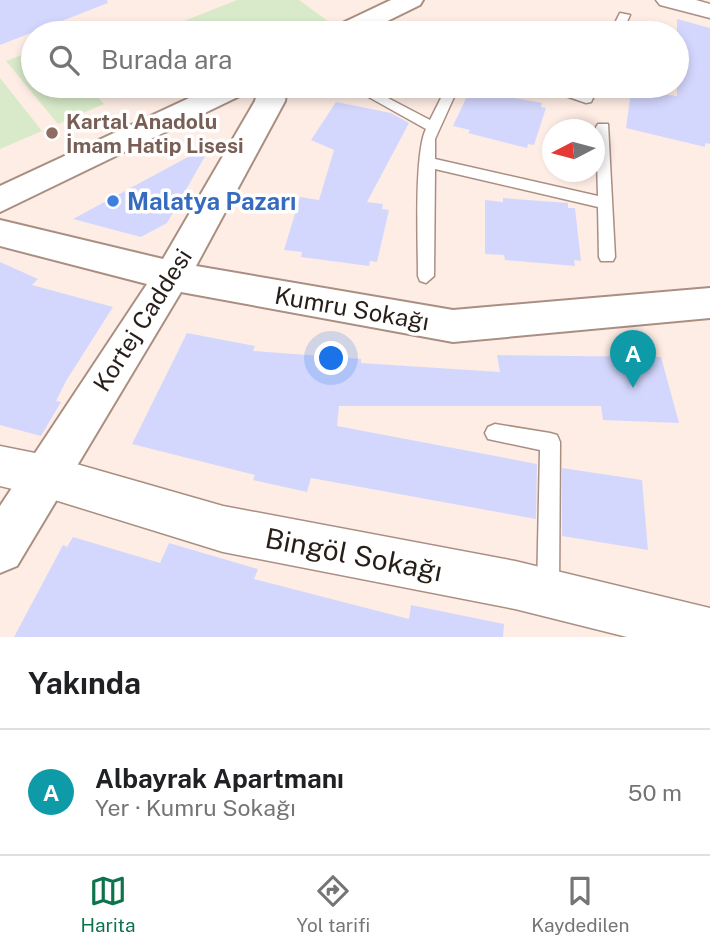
<!DOCTYPE html>
<html lang="tr">
<head>
<meta charset="utf-8">
<style>
  body { margin:0; font-family:"Public Sans",sans-serif; background:#f6f6f6; color:#202124 }
  .compass { position:absolute; left:542px; top:119px; width:63px; height:63px; border-radius:50%; background:#fff; box-shadow:0 4px 10px #0003; rotate:264deg }
  .you { position:absolute; left:332px; top:359px; width:24px; height:24px; margin:-18px; border:5px solid #fff; border-radius:50%; background:#1a73e8; box-shadow:0 0 0 10px #1a73e833 }
  .badge { display:grid; place-items:center; width:46px; height:46px; border-radius:50%; background:#0c734b; color:#fff; font-size:23px; font-weight:700 }
  .pin { position:absolute; translate:-50% -58px; filter:drop-shadow(0 2px 4px #0008) }
  .pin::after { content:''; position:absolute; top:37px; width:24px; height:21px; background:inherit; clip-path:polygon(0 0,100% 0,50% 100%) }
  .list { margin:0; padding:0; list-style:none }
  h2 { display:flex; justify-content:space-between; align-items:center; height:91px; margin:0; padding:0 28px; font-size:30px }
  h2 small { font-size:23px; font-weight:400; color:#757577 }
  .list li { display:grid; grid-template-columns:46px 1fr auto; gap:21px; align-items:center; box-sizing:border-box; height:126px; padding:0 28px; border-top:2px solid #e0e0e0 }
  .list b { display:block; font-size:26px; white-space:nowrap }
  .list p { margin:0; font-size:23px; white-space:nowrap; color:#757577 }
  .list em { font-size:23px; font-style:normal; color:#757577 }
  .icon { flex:none; width:38px; height:38px; fill:none; stroke:currentColor; stroke-width:2; stroke-linecap:round; stroke-linejoin:round }
  .map { position:relative; flex:none; width:710px; height:637px; overflow:hidden }
  .search { position:absolute; background:#fff; box-shadow:0 4px 10px #0003; left:21px; right:21px; top:21px; height:77px; display:flex; align-items:center; gap:18px; box-sizing:border-box; padding:0 24px; border-radius:38px; color:#757577; font-size:26px }
  .sheet { height:217px; background:#fff }
  nav { display:flex; justify-content:space-around; align-items:center; box-sizing:border-box; height:98px; border-top:2px solid #e0e0e0; background:#fff; font-size:19px; color:#757577 }
  nav a { display:grid; justify-items:center; gap:4px }
  nav .on { color:#0c734b }
  .map>svg:first-child { display:block }
  .green { fill:#d8eac9 }
  .building { fill:#d4d7fd }
  .lines { fill:none; stroke-linecap:round; stroke-linejoin:round }
  .lane-casing { stroke:#a98f82; stroke-width:3 }
  .street-casing { stroke:#a98f82; stroke-width:3 }
  .secondary-casing { stroke:#a98f82; stroke-width:4 }
  .lane { fill:#fff; fill-rule:evenodd }
  .street { fill:#fff; fill-rule:evenodd }
  .secondary { fill:#fff; fill-rule:evenodd }
  .education-dot { fill:#8d6e63; stroke:#fff; stroke-width:2.5 }
  .shop-dot { fill:#3f7fe0; stroke:#fff; stroke-width:2.5 }
  .labels { text-anchor:middle; dominant-baseline:central; stroke-width:7; stroke-linejoin:round; paint-order:stroke }
  .far-education-label { font-size:21px; font-weight:bold; fill:#785e54; stroke:#fff; text-anchor:start }
  .shop-label { font-size:24px; font-weight:bold; fill:#366cbe; stroke:#fff; text-anchor:start }
  .street-label { font-size:24px; fill:#281e19; stroke:#fff }
  .near-street-label { font-size:28px; fill:#281e19; stroke:#fff }
</style>
</head>
<body>
<div class="map">
<svg width="710" height="637" viewBox="0 0 710 637">
  <rect width="100%" height="100%" fill="#feede5"/>
  <path class="green" d="M237,0H299L332,24L309,33H165L161,30Z
    M33,51V86H87L104,104L58,124L6,61Z
    M0,78L42,131L0,149Z"/>
  <path class="building" d="M0,0H107L108,3L0,45Z
    M677,19L710,28V144L705,143V147L626,128L631,91L677,96Z
    M470,90L542,103L541,107L546,108L534,145L528,144L527,148L468,133L470,130L453,126Z
    M336,102L391,113L409,123L367,202L383,204L382,209L389,210L377,262L370,261L369,266L301,257L302,252L284,250L300,197L319,200L334,150L311,140Z
    M212,144L167,223L141,237L73,219Z
    M503,198L568,203V208H575L581,261L574,260L575,266L505,260L504,255L485,254V200L503,202Z
    M0,262L38,279L32,285L113,307L66,381L56,401L61,402L41,436L0,425Z
    M187,333L255,346L253,351L361,359V363L500,372L497,355L661,357L679,423L603,420L601,406H339L337,426L537,464L536,519L311,478L307,492L253,480L255,475L132,444Z
    M562,468L642,480L648,550L562,536Z
    M73,537L160,563L169,543L258,569L254,579L409,619L411,605L504,624L503,637H14L63,545L67,547Z"/>
  <g class="lines">
    <defs>
      <path id="lane" d="M620,13L630,15L622,33H610Z
        M349,86H365L430,120L447,86H459L435,139V159L598,196L596,127L598,124H608L615,257L613,261H601L599,257L598,207L435,169L434,276L426,283L420,281L418,276C418,244 414,153 426,129Z
        M537,86H557L582,93L586,86H599L591,102L586,103Z
        M495,424L550,433L557,435L560,442L559,592L556,600L548,603L540,600L537,592L540,450L488,439L485,433L488,427Z"/>
      <path id="street" d="M656,0H696L710,4V18L660,5Z
        M0,446L45,455L223,506L515,561L710,608V637H627L515,609L223,552L45,497L0,486Z"/>
      <path id="secondary" d="M391,0H423L420,5L363,33H330L334,27Z
        M215,86H252L248,92L0,212V186Z
        M259,86H287L285,101L196,266L453,310L710,288V318L453,342L181,292L17,566L0,573V506L147,284L0,246V220L163,259L255,101Z"/>
    </defs>
    <use href="#lane" class="lane-casing"/>
    <use href="#street" class="street-casing"/>
    <use href="#secondary" class="secondary-casing"/>
    <use href="#lane" class="lane"/>
    <use href="#street" class="street"/>
    <use href="#secondary" class="secondary"/>
  </g>
  <circle class="education-dot" cx="52" cy="133" r="7"/>
  <circle class="shop-dot" cx="113" cy="201" r="7"/>
  <g class="labels">
    <g class="far-education-label">
      <text x="66" y="121">Kartal Anadolu<tspan x="66" dy="24">İmam Hatip Lisesi</tspan></text>
    </g>
    <g class="shop-label">
      <text x="127" y="201">Malatya Pazarı</text>
    </g>
    <g class="street-label">
      <text transform="translate(352 308) rotate(10)">Kumru Sokağı</text>
      <text transform="translate(142 320) rotate(-58)">Kortej Caddesi</text>
    </g>
    <g class="near-street-label">
      <text transform="translate(354 554) rotate(11)">Bingöl Sokağı</text>
    </g>
  </g>
</svg>
<svg class="compass" viewBox="-18 -18 36 36"><path d="M0-13l5 13h-10z" fill="#e53935"/><path d="M0 13l5-13h-10z" fill="#757577"/></svg>
<div class="you"></div>
<div class="pin badge" style="left:633px;top:388px;background:#0f9aa8">A</div>
<div class="search"><svg class="icon" aria-label="search" viewBox="0 0 24 24"><circle cx="10" cy="10" r="6"/><path d="M15 15l6 6"/></svg>Burada ara</div>
</div>
<section class="sheet">
<h2>Yakında<small></small></h2>
<ul class="list">
<li><span class="badge" style="background:#0f9aa8">A</span><div><b>Albayrak Apartmanı</b><p>Yer · Kumru Sokağı</p></div><em>50 m</em></li>
</ul>
</section>
<nav>
<a class="on"><svg class="icon" aria-label="map" viewBox="0 0 24 24"><path d="M3 6l6-2 6 2 6-2v14l-6 2-6-2-6 2zM9 4v14M15 6v14"/></svg>Harita</a>
<a><svg class="icon" aria-label="directions" viewBox="0 0 24 24"><path d="M12 3l9 9-9 9-9-9zM9 14v-3h6M13 9l2 2-2 2"/></svg>Yol tarifi</a>
<a><svg class="icon" aria-label="saved" viewBox="0 0 24 24"><path d="M7 4h10v16l-5-4-5 4z"/></svg>Kaydedilen</a>
</nav>
</body>
</html>
